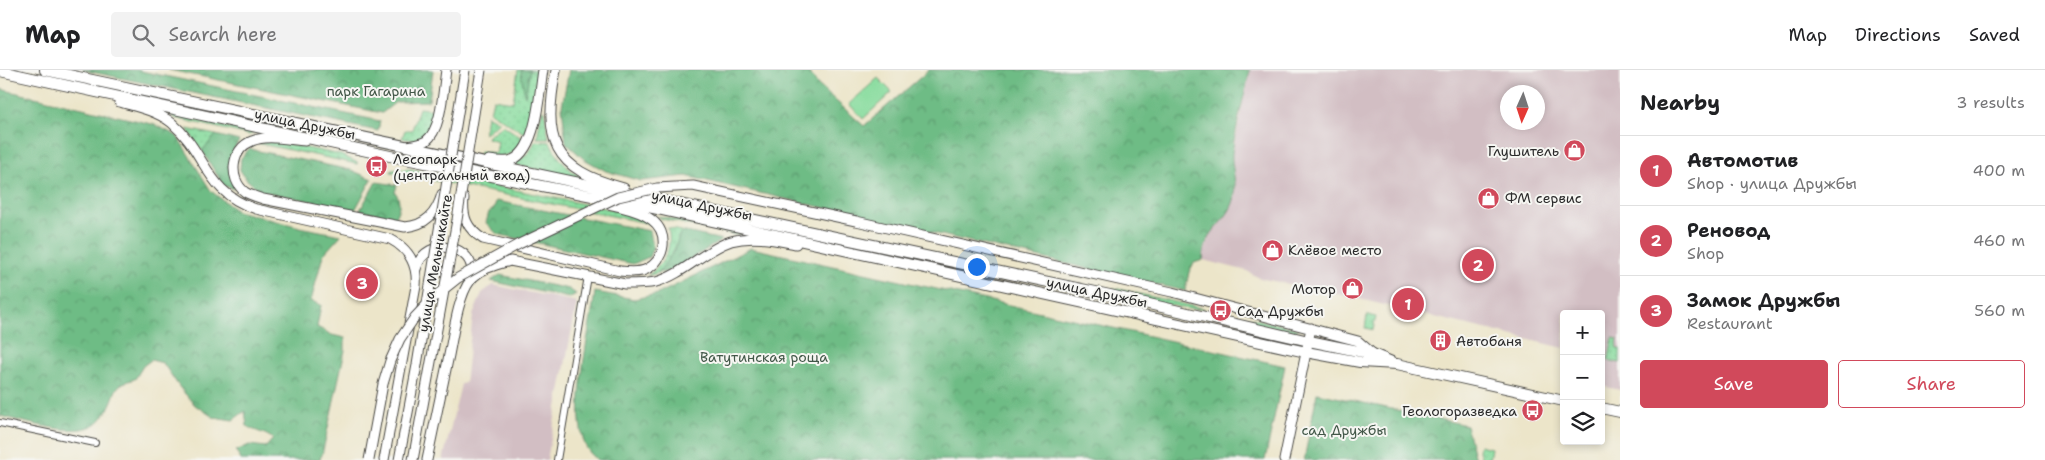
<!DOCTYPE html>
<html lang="en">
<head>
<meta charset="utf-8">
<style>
  body { margin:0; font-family:"Shantell Sans",sans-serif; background:#f2f2f2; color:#202124 }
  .controls { position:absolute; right:15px; bottom:15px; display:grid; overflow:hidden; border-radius:5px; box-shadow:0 2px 8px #0003 }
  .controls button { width:45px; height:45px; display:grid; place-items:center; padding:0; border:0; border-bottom:1px solid #e0e0e0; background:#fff; color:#202124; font:25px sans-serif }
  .compass { position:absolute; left:1500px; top:15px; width:45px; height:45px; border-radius:50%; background:#fff; box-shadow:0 2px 8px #0003; rotate:183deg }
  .you { position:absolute; left:976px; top:196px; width:18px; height:18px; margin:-12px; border:4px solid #fff; border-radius:50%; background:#1a73e8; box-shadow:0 0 0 8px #1a73e833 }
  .badge { display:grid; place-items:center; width:32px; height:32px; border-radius:50%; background:#d1495b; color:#fff; font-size:16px; font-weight:700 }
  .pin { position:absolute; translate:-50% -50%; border:2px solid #fff; box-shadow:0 1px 5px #0006 }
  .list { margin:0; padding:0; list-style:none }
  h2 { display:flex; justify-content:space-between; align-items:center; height:65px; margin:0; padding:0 20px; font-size:21px }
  h2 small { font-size:16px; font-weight:400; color:#757577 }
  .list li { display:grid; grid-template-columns:32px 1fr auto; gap:15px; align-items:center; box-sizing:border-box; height:70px; padding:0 20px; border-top:1px solid #e0e0e0 }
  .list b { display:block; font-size:19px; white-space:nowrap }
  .list p { margin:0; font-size:16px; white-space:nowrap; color:#757577 }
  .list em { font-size:16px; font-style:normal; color:#757577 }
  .actions { display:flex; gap:10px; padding:15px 20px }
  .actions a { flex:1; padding:11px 0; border:1px solid #d1495b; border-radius:5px; text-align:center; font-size:18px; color:#d1495b }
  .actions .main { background:#d1495b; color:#fff }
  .icon { flex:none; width:28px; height:28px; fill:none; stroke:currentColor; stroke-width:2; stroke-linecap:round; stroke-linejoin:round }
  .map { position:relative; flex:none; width:1620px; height:390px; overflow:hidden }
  header { display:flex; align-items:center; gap:30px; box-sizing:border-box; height:70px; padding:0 25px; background:#fff; border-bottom:1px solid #e0e0e0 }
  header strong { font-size:24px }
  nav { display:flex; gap:28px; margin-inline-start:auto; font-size:18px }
  .search { width:350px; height:45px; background:#f2f2f2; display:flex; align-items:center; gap:12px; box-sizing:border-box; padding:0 18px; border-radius:5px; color:#757577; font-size:19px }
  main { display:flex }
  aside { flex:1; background:#fff }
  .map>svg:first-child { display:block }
  .industrial { fill:#d2bec3; fill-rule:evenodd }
  .grass { fill:url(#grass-dots); stroke:#5a8464 }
  .forest { fill:url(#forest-crowns); stroke:#4c7458 }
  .pitch { fill:#88dc9e; stroke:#5a8464 }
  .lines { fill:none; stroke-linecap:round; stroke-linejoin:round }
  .minor-casing { stroke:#484743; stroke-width:8 }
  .secondary-casing { stroke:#484743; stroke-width:11 }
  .primary-casing { stroke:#484743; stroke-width:12 }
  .minor { stroke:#fff; stroke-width:6 }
  .secondary { stroke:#fff; stroke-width:9 }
  .primary { stroke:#fff; stroke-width:10 }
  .secondary-bridge-casing { stroke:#484743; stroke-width:11; stroke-linecap:butt }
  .secondary-bridge { stroke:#fff; stroke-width:9 }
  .labels { text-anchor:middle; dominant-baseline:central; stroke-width:4; stroke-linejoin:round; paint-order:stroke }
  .park-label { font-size:14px; fill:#425748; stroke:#f6f6f2 }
  .street-label { font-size:14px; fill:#2b2b2b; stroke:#f6f6f2 }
  .poi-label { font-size:14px; fill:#2b2b2b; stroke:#f6f6f2; text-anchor:start }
</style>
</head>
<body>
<header>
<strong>Map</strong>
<div class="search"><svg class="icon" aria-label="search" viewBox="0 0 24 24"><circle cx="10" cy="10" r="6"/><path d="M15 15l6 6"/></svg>Search here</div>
<nav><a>Map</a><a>Directions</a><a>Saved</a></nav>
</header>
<main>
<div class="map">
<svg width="1620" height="390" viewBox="0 0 1620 390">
  <defs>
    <pattern id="grass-dots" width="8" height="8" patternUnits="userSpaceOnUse" patternTransform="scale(1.25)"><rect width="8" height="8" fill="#88dc9e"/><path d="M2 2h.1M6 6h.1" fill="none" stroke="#76bd88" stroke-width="1.8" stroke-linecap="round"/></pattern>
    <pattern id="forest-crowns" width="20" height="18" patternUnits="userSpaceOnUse" patternTransform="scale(1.25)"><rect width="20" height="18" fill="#6ebc85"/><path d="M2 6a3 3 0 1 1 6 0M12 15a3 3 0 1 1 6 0" fill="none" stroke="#5b996d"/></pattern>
  </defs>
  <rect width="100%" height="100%" fill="#f6f6f2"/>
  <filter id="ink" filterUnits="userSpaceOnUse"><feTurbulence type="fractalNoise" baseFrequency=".02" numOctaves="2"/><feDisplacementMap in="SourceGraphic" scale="10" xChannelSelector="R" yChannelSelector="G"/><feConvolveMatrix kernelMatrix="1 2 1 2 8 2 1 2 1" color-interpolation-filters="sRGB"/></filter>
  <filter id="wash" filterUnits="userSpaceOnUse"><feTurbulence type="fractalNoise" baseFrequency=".0096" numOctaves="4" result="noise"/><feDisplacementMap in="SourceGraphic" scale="20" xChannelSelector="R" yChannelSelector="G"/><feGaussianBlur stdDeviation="1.12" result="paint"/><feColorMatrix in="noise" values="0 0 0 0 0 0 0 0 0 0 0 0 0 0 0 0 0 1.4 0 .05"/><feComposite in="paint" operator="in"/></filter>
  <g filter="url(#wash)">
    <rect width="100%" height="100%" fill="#ece5c9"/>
    <path class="industrial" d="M1250,0H1620V320L1601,316V244H1564V278L1347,226L1259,208L1247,201L1203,190V178L1209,165L1230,138L1235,116L1232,85ZM1508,22H1538V52H1508Z
      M493,215L577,232L547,390H443L461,314L465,313L473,245L482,223Z"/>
    <path class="grass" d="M518,0H538L527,65L490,42L493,29L513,32Z
      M419,38L434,40C432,58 422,75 402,68L405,60H412Z
      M542,40L545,41L546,53L549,68H537Z
      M170,44L254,63L249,65L175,48Z
      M487,45L499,52L484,64Z
      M503,55L525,70C512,89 500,87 479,85L480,81L496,83L498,71L487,68L488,66Z
      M187,59L216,65L202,81Z
      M273,71L341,85L358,93L357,94L256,73Z
      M535,71L550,72C558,89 568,100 584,109L511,94C522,90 531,83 535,71Z
      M411,99L634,144L652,154L391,102L392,100Z
      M658,146L742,164L736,165L662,149Z
      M668,158L681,161L674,181L658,203L647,206C664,193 673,180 668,158Z
      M1114,218L1205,239H1188L1113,222Z
      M1367,245L1376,247L1373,260L1365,258Z
      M1242,246L1299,259L1295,261L1255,254L1242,248Z
      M1613,268L1618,269L1616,277L1620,279V293L1608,290Z
      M1480,375L1491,378L1489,390H1482L1479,381Z"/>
    <path class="forest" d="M82,0H136L380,51L378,61Z
      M169,0H433L429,31L396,32L382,43Z
      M521,0H530L525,26L521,3Z
      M569,0H807L818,15L864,56L929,0H1250C1244,27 1236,56 1232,83C1231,99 1238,114 1234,130C1227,154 1204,159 1203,190L1194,193L1189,202L1185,221L686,106L641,111L606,101L584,89L566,73L562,36Z
      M0,19L156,55L177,66L211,121L237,141L304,158L341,165L323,185L311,231L321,235L317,257L332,265L345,268V280L322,385L319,390H241L236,381L249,375L266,377L273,369C265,362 255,362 247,356L245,341L233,350L213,347L195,335L180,318L163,293L151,290L143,296L135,309C112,315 118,320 109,337C107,342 101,350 97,353C77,369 24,351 0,346Z
      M216,65L239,71C228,87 228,101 235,119L224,116L202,81Z
      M249,79L351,100L372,109L355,140L260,121L246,109L240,100L241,88Z
      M376,112L397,115L395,122C401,130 400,138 395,147L360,140Z
      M496,131L650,161L653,177L649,187L633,194L497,164L486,153L489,142L494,139Z
      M681,161L722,170L671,201L658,203L674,181Z
      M751,178L1285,296L1265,390H598C590,384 585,378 583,368C572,332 590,261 595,222L634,229L658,224Z
      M500,205L569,219L576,224L569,228L491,211Z
      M1317,323L1466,355L1475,390H1304Z"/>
    <path class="pitch" d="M878,8L892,22L863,49L849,34Z"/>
  </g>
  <g filter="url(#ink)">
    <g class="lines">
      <defs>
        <path id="minor" d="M0,353L95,373
          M557,390L588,206"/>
        <path id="secondary" d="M556,0C543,70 551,99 624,118
          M119,32C138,37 157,41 172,53C207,83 205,123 256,139L390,169C409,179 418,194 416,216L384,390
          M305,71C289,70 267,64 252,71C231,79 228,109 245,122C250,125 257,127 263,129L405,157C426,155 436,144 442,124
          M407,76C413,75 421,74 426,71C442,59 443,19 446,0
          M489,90C495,91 502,92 509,91C537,84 539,24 543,0
          M464,128C462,147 467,159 483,169L620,201C629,202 639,203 647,199C666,189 669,163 652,150C640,140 619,137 604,133
          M856,151L1172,222L1358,271L1373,284
          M416,199C426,163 478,176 471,206
          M427,390C434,355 442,320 449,285C453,266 458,226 470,211C479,199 495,195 510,191L625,214C635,214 646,214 656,212C684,204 704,180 731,171C752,165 775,170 796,174
          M1284,390L1311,258"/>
        <path id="primary" d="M45,0L1110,225L1309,271L1373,284L1392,292
          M0,1L390,86L658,139L1306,282L1360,292L1397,294L1564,331
          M1601,338L1620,342"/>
      </defs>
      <use href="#minor" class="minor-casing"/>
      <use href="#secondary" class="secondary-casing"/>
      <use href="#primary" class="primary-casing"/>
      <use href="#minor" class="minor"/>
      <use href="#secondary" class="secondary"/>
      <use href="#primary" class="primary"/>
      <defs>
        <path id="secondary-bridge" d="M369,390L383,314L390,291L400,269L415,247L434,227L458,208L519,174L618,127L657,118L693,116L856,151
          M399,390L417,295L465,0
          M413,390L457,150L481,0"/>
      </defs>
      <use href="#secondary-bridge" class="secondary-bridge-casing"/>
      <use href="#secondary-bridge" class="secondary-bridge"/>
    </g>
  </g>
  <defs>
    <symbol id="shop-disc" viewBox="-11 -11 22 22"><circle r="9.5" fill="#d1495b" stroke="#f6f6f2"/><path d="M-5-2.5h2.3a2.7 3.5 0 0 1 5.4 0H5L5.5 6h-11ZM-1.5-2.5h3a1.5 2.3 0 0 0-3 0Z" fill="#fff"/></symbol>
    <symbol id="bus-disc" viewBox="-11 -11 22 22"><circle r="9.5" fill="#d1495b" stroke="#f6f6f2"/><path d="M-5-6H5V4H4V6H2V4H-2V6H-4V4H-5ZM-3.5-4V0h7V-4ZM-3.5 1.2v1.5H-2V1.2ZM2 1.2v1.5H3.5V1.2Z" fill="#fff"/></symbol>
    <symbol id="building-disc" viewBox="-11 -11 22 22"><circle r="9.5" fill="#d1495b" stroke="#f6f6f2"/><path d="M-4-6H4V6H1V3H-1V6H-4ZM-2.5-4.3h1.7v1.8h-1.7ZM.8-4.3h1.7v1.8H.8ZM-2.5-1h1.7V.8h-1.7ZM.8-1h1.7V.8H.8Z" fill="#fff"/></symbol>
  </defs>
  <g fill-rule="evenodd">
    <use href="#shop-disc" x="1562" y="68" width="25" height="25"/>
    <use href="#bus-disc" x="364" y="84" width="25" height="25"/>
    <use href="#shop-disc" x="1476" y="116" width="25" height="25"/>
    <use href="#shop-disc" x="1260" y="168" width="25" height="25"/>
    <use href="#shop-disc" x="1340" y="206" width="25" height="25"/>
    <use href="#bus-disc" x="1208" y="228" width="25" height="25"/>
    <use href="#building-disc" x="1428" y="258" width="25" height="25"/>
    <use href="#bus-disc" x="1520" y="328" width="25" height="25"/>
  </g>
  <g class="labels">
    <g class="park-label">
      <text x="376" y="21">парк Гагарина</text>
      <text x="764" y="287">Ватутинская роща</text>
      <text x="1344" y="360">сад Дружбы</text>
    </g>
    <g class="street-label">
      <text transform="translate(305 54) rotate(12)">улица Дружбы</text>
      <text transform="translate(702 135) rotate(12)">улица Дружбы</text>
      <text transform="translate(435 193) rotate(-80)">улица Мельникайте</text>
      <text transform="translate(1097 222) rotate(12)">улица Дружбы</text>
    </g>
    <g class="poi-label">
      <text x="1559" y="81" text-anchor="end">Глушитель</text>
      <text x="393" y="89">Лесопарк<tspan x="393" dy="16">(центральный вход)</tspan></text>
      <text x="1505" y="128">ФМ сервис</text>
      <text x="1288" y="180">Клёвое место</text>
      <text x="1336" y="219" text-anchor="end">Мотор</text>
      <text x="1237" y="241">Сад Дружбы</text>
      <text x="1456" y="271">Автобаня</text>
      <text x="1517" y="341" text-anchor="end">Геологоразведка</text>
    </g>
  </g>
</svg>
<div class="controls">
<button>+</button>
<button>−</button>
<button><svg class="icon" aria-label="layers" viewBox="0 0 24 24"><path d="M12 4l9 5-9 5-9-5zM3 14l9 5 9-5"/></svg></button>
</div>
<svg class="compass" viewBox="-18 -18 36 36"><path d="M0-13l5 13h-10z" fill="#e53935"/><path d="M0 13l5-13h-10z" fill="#757577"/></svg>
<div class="you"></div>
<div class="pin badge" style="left:1408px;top:234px">1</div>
<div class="pin badge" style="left:1478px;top:195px">2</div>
<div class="pin badge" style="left:362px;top:213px">3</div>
</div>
<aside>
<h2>Nearby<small>3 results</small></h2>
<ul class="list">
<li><span class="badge">1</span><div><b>Автомотив</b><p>Shop · улица Дружбы</p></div><em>400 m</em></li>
<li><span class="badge">2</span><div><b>Реновод</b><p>Shop</p></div><em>460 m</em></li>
<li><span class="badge">3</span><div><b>Замок Дружбы</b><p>Restaurant</p></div><em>560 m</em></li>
</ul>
<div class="actions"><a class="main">Save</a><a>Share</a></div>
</aside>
</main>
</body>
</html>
